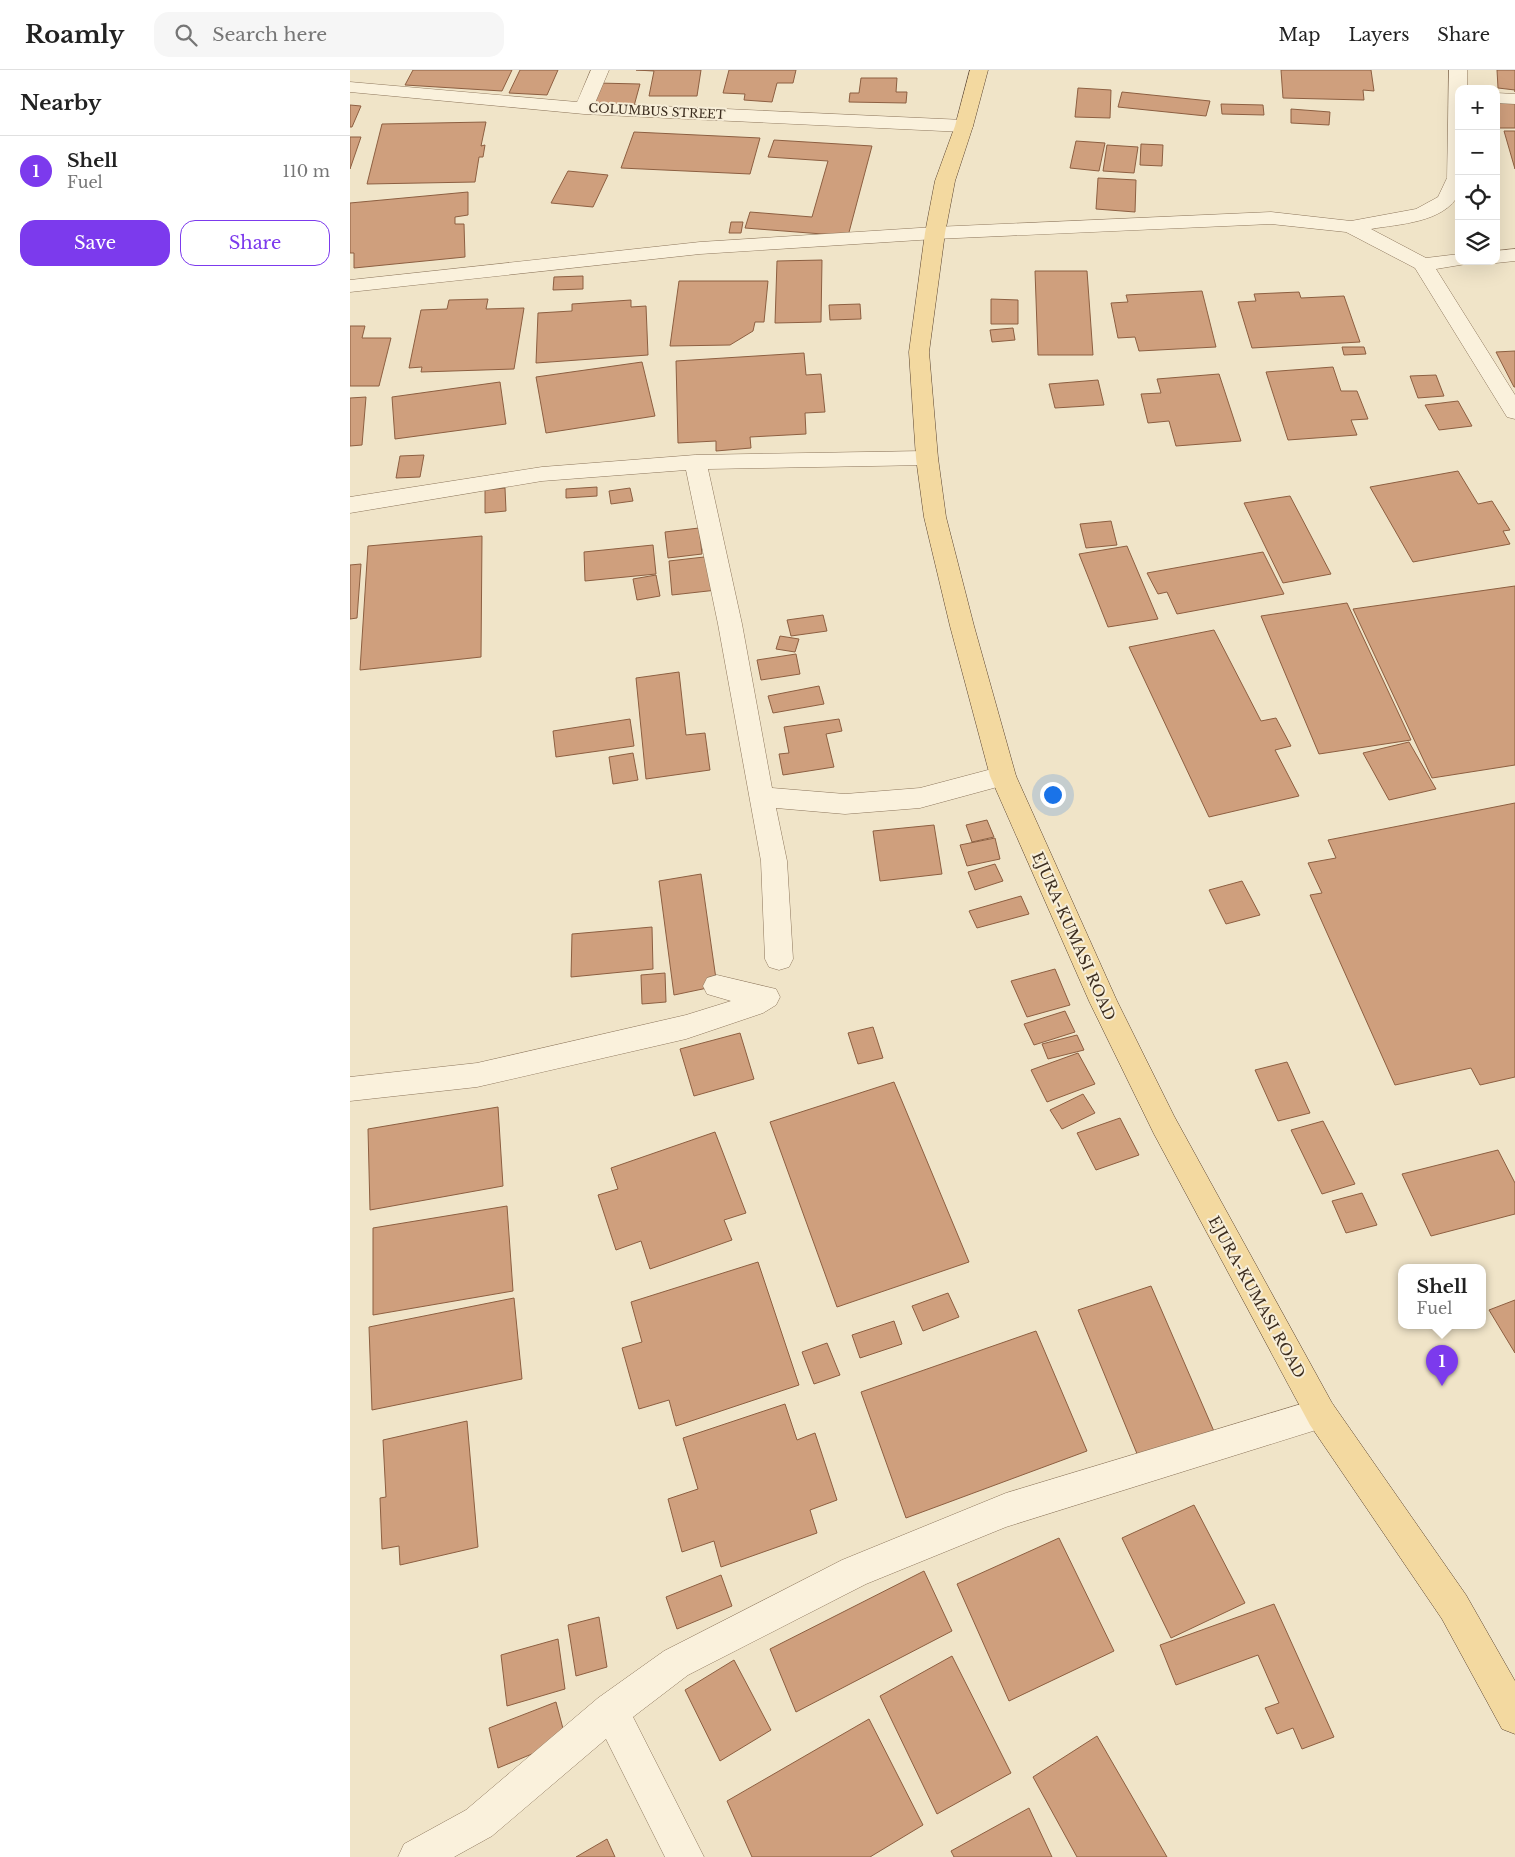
<!DOCTYPE html>
<html lang="en">
<head>
<meta charset="utf-8">
<style>
  body { margin:0; font-family:"Libre Baskerville",serif; background:#f6f6f6; color:#222 }
  .controls { position:absolute; right:15px; top:15px; display:grid; overflow:hidden; border-radius:10px; box-shadow:0 5px 20px #0002 }
  .controls button { width:45px; height:45px; display:grid; place-items:center; padding:0; border:0; border-bottom:1px solid #e0e0e0; background:#fff; color:#222; font:25px sans-serif }
  .you { position:absolute; left:702px; top:724px; width:18px; height:18px; margin:-12px; border:4px solid #fff; border-radius:50%; background:#1a73e8; box-shadow:0 0 0 8px #1a73e833 }
  .badge { display:grid; place-items:center; width:32px; height:32px; border-radius:50%; background:#7c3aed; color:#fff; font-size:16px; font-weight:700 }
  .pin { position:absolute; translate:-50% -41px; filter:drop-shadow(0 1px 2px #0008) }
  .pin::after { content:''; position:absolute; top:26px; width:18px; height:15px; background:inherit; clip-path:polygon(0 0,100% 0,50% 100%) }
  .popup { position:absolute; left:1048px; top:1194px; width:88px; height:65px; box-sizing:border-box; display:grid; place-content:center; border-radius:10px; background:#fff; filter:drop-shadow(0 1px 4px #0005); font-size:16px; white-space:nowrap; color:#767676 }
  .popup b { font-size:19px; color:#222 }
  .popup::after { content:''; position:absolute; left:50%; top:100%; margin-left:-10px; border:10px solid transparent; border-top-color:#fff }
  .list { margin:0; padding:0; list-style:none }
  h2 { display:flex; justify-content:space-between; align-items:center; height:65px; margin:0; padding:0 20px; font-size:21px }
  h2 small { font-size:16px; font-weight:400; color:#767676 }
  .list li { display:grid; grid-template-columns:32px 1fr auto; gap:15px; align-items:center; box-sizing:border-box; height:70px; padding:0 20px; border-top:1px solid #e0e0e0 }
  .list b { display:block; font-size:19px; white-space:nowrap }
  .list p { margin:0; font-size:16px; white-space:nowrap; color:#767676 }
  .list em { font-size:16px; font-style:normal; color:#767676 }
  .actions { display:flex; gap:10px; padding:15px 20px }
  .actions a { flex:1; padding:11px 0; border:1px solid #7c3aed; border-radius:15px; text-align:center; font-size:18px; color:#7c3aed }
  .actions .main { background:#7c3aed; color:#fff }
  .icon { flex:none; width:28px; height:28px; fill:none; stroke:currentColor; stroke-width:2; stroke-linecap:round; stroke-linejoin:round }
  .map { position:relative; flex:none; width:1165px; height:1787px; overflow:hidden }
  header { display:flex; align-items:center; gap:30px; box-sizing:border-box; height:70px; padding:0 25px; background:#fff; border-bottom:1px solid #e0e0e0 }
  header strong { font-size:24px }
  nav { display:flex; gap:28px; margin-inline-start:auto; font-size:18px }
  .search { width:350px; height:45px; background:#f6f6f6; display:flex; align-items:center; gap:12px; box-sizing:border-box; padding:0 18px; border-radius:15px; color:#767676; font-size:19px }
  main { display:flex }
  aside { flex:1; background:#fff }
  .map>svg:first-child { display:block }
  .building { fill:#cf9f7d; stroke:#8d5f41 }
  .lines { fill:none; stroke-linecap:round; stroke-linejoin:round }
  .minor-casing { stroke:#8d765c; stroke-width:1 }
  .major-casing { stroke:#5b4430; stroke-width:1 }
  .minor { fill:#faf1dc; fill-rule:evenodd }
  .major { fill:#f3d9a0; fill-rule:evenodd }
  .labels { text-anchor:middle; dominant-baseline:central; stroke-width:4; stroke-linejoin:round; paint-order:stroke }
  .far-street-label { font-size:12px; fill:#3d2e20; stroke:#f7eed8 }
  .street-label { font-size:15px; fill:#3d2e20; stroke:#f7eed8 }
</style>
</head>
<body>
<header>
<strong>Roamly</strong>
<div class="search"><svg class="icon" aria-label="search" viewBox="0 0 24 24"><circle cx="10" cy="10" r="6"/><path d="M15 15l6 6"/></svg>Search here</div>
<nav><a>Map</a><a>Layers</a><a>Share</a></nav>
</header>
<main>
<aside>
<h2>Nearby<small></small></h2>
<ul class="list">
<li><span class="badge">1</span><div><b>Shell</b><p>Fuel</p></div><em>110 m</em></li>
</ul>
<div class="actions"><a class="main">Save</a><a>Share</a></div>
</aside>
<div class="map">
<svg width="1165" height="1787" viewBox="0 0 1165 1787">
  <rect width="100%" height="100%" fill="#f0e4c8"/>
  <path class="building" d="M63,0H162L152,21L55,15Z
    M170,0H208L197,25L159,23Z
    M286,0H351L347,26H299L304,1Z
    M379,0H446L443,13H427L422,32L394,30L395,24L373,23Z
    M931,0H1021L1024,21L1013,20L1014,30L933,28Z
    M1147,0H1165V22V20L1148,18Z
    M511,8H547L546,22H557L556,33L499,32L500,23H509Z
    M247,13L290,14L284,36L241,35Z
    M728,18L761,20L760,48L725,47Z
    M772,22L860,31L856,46L768,37Z
    M1146,33H1165V58H1146Z
    M871,34L913,35L914,45L872,44Z
    M0,35L11,36L2,57H0Z
    M941,39L980,42L979,55L941,53Z
    M136,52L131,76L135,75L133,87H129L125,112L17,114L32,54Z
    M1154,61H1165V99Z
    M284,62L410,68L400,104L271,98Z
    M0,67H11L0,99Z
    M424,70L522,76L498,166L395,158L400,142L462,147L478,91L418,87Z
    M726,71L755,73L749,101L720,98Z
    M791,74L813,75L812,96L790,95Z
    M757,75L788,77L784,103L753,101Z
    M218,101L258,105L243,137L201,133Z
    M748,108L786,110L785,142L746,139Z
    M118,122V145L105,147V154H114L115,187L4,198V183H0V133Z
    M381,152H393L391,163H379Z
    M472,190L471,252L425,253L427,191Z
    M685,201H737L743,285H688Z
    M233,206V219L203,220L204,207Z
    M329,211H418L414,252H405L403,261L380,275L320,276Z
    M852,221L866,277L789,281L785,267L768,268L761,233L778,232L776,225Z
    M949,222L951,228L994,226L1010,272L902,278L888,232L906,231L904,224Z
    M138,229L136,239L174,238L164,299L71,302L72,297L59,298L71,240L97,239L99,230Z
    M641,229L668,230V254H641Z
    M281,230V237L296,236L298,285L186,293L188,243L222,241V234Z
    M510,234L511,249L480,250L479,235Z
    M0,256H15L12,268H41L29,316H0Z
    M663,258L665,270L642,272L640,260Z
    M992,277H1014L1016,284L994,285Z
    M1165,281V317H1164L1146,282Z
    M454,283L456,305L471,304L475,342L455,343L456,364L400,367L401,378L366,381V371L328,373L326,291Z
    M292,292L305,346L196,363L186,307Z
    M983,297L991,321H1007L1018,349L1001,350L1007,365L938,370L916,302Z
    M869,304L891,371L826,376L819,351L798,353L791,324L811,323L807,309Z
    M1086,305L1094,326L1068,328L1060,306Z
    M748,310L754,335L705,338L699,314Z
    M150,312L156,354L45,369L42,327Z
    M16,327L12,375L0,376V328Z
    M1108,331L1122,356L1089,360L1075,335Z
    M74,385L70,407L46,408L50,386Z
    M1108,401L1128,434L1142,431L1160,460L1153,461L1160,474L1063,492L1020,417Z
    M247,417V426L216,428V419Z
    M155,418L156,441L135,443V420Z
    M280,418L283,431L261,434L259,421Z
    M940,426L981,504L933,513L894,433Z
    M761,451L767,475L736,478L730,454Z
    M349,458L352,484L318,488L315,462Z
    M132,466L131,587L10,600L18,476Z
    M303,475L306,504L235,511L234,482Z
    M777,476L808,549L758,557L729,484Z
    M913,482L934,524L827,544L817,522L808,524L797,503Z
    M363,486L367,520L322,525L319,491Z
    M11,494L7,548L0,549V495Z
    M306,505L310,526L287,530L283,509Z
    M1165,516V695L1082,708L1003,539Z
    M997,533L1061,670L969,684L911,546Z
    M473,545L477,561L441,566L437,550Z
    M864,560L911,651L926,648L941,676L925,680L949,726L859,747L779,577Z
    M430,566L449,569L445,582L426,579Z
    M446,584L450,604L411,610L407,590Z
    M329,602L336,665L355,663L360,700L296,709L286,608Z
    M469,616L474,634L423,643L418,626Z
    M280,649L284,676L206,687L203,661Z
    M489,649L492,661L476,664L484,697L433,705L429,684L439,683L434,657Z
    M1059,672L1086,719L1039,730L1013,683Z
    M283,683L288,710L263,714L259,687Z
    M1165,733V1007L1130,1015L1121,998L1045,1015L960,825L972,823L958,793L986,788L978,770Z
    M637,750L644,767L622,772L616,755Z
    M584,755L592,804L530,811L523,761Z
    M645,768L650,789L617,796L610,775Z
    M645,794L653,811L625,820L618,802Z
    M351,804L367,916L324,925L309,811Z
    M892,811L910,845L876,854L859,820Z
    M671,826L679,844L627,858L619,841Z
    M302,857L303,899L221,907L222,864Z
    M705,899L720,935L677,947L661,911Z
    M315,903L316,932L292,934L291,905Z
    M715,941L725,962L684,975L674,954Z
    M523,957L533,988L508,994L498,963Z
    M390,963L404,1009L344,1026L330,979Z
    M727,965L734,980L698,989L692,974Z
    M728,983L745,1014L697,1032L681,1000Z
    M937,992L960,1043L928,1051L905,1000Z
    M544,1012L619,1192L487,1237L420,1052Z
    M733,1024L745,1043L712,1059L700,1040Z
    M148,1037L153,1116L20,1140L18,1059Z
    M770,1048L789,1085L746,1100L727,1063Z
    M973,1051L1005,1114L972,1124L941,1060Z
    M365,1062L396,1143L374,1150L382,1170L300,1199L291,1171L266,1180L248,1125L268,1119L261,1098Z
    M1148,1080L1165,1113V1144L1081,1166L1052,1104Z
    M1012,1123L1027,1155L996,1163L982,1131Z
    M157,1136L163,1221L23,1245V1158Z
    M408,1192L449,1315L326,1356L319,1330L289,1339L272,1278L292,1272L281,1232Z
    M801,1216L866,1366L790,1391L728,1240Z
    M598,1223L609,1247L573,1261L562,1236Z
    M164,1228L172,1309L22,1340L19,1257Z
    M1165,1230V1283L1139,1240Z
    M544,1251L552,1274L510,1288L502,1265Z
    M686,1261L737,1381L556,1448L511,1322Z
    M477,1273L490,1305L464,1314L452,1282Z
    M435,1334L447,1370L465,1363L487,1430L460,1440L467,1463L371,1497L364,1471L332,1482L318,1429L348,1419L333,1368Z
    M117,1351L128,1477L50,1495L49,1476L32,1479L30,1428L36,1427L33,1370Z
    M844,1435L895,1533L821,1568L772,1468Z
    M709,1468L764,1581L659,1631L607,1514Z
    M574,1501L602,1561L446,1642L420,1579Z
    M371,1505L382,1536L327,1559L316,1527Z
    M924,1534L984,1667L952,1679L943,1658L927,1664L915,1638L929,1633L908,1585L826,1615L810,1575Z
    M249,1547L257,1597L226,1606L218,1555Z
    M208,1569L215,1619L157,1636L151,1585Z
    M602,1586L661,1703L587,1744L530,1626Z
    M384,1590L421,1660L370,1691L335,1620Z
    M206,1632L216,1670L148,1698L139,1658Z
    M519,1649L573,1755L520,1787H402L377,1731Z
    M747,1666L817,1787H727L683,1707Z
    M679,1738L702,1787H604L601,1781Z
    M257,1769L265,1787H226Z"/>
  <g class="lines">
    <defs>
      <path id="minor" d="M241,0H259L245,33L614,50L621,52L623,56L621,60L614,62L234,44L0,22V12L227,32Z
        M1099,0H1117V19H1109V124C1094,153 1049,154 1021,159L1076,188L1109,184V191H1118L1116,194L1086,199L1165,325V349L1157,347L1065,198L996,162L921,154L585,169L350,184L0,222V210L350,172L585,157L921,142L1001,151L1066,139L1088,127L1097,108Z
        M1146,23L1165,24V34L1146,33Z
        M1165,179V191L1146,193L1139,191H1146V181Z
        M577,381L585,383L588,388L585,393L577,395L358,399L392,554L422,718L495,724L570,718L653,696L662,699L666,706L662,713L570,738L495,744L426,738L437,791L443,889L439,897L429,900L419,897L415,889L411,791L368,554L336,400L192,411L0,443V427L192,397L345,385Z
        M367,905L426,919L430,927L426,935L413,943L336,969L127,1017L0,1031V1007L127,993L336,945L381,931L357,924L353,916L357,908Z
        M971,1328L982,1333L987,1344L982,1355L656,1457L516,1514L338,1605L283,1647L354,1787H315L256,1669L142,1766L104,1787H48L54,1774L116,1740L248,1628L314,1581L492,1490L656,1423Z"/>
      <path id="major" d="M620,0H638L623,56L605,111L595,163L579,282L588,388L596,447L624,556L666,706L767,931L824,1046L982,1333L1116,1525L1165,1611V1664L1152,1659L1092,1549L960,1355L804,1064L739,931L640,706L600,556L574,447L566,388L559,282L575,163L585,111L605,56Z"/>
    </defs>
    <use href="#minor" class="minor-casing"/>
    <use href="#major" class="major-casing"/>
    <use href="#minor" class="minor"/>
    <use href="#major" class="major"/>
  </g>
  <g class="labels">
    <g class="far-street-label">
      <text transform="translate(307 41) rotate(3)">COLUMBUS STREET</text>
    </g>
    <g class="street-label">
      <text transform="translate(724 866) rotate(66)">EJURA-KUMASI ROAD</text>
      <text transform="translate(907 1227) rotate(61)">EJURA-KUMASI ROAD</text>
    </g>
  </g>
</svg>
<div class="controls">
<button>+</button>
<button>−</button>
<button><svg class="icon" aria-label="locate" viewBox="0 0 24 24"><circle cx="12" cy="12" r="6"/><path d="M12 2v4M12 18v4M2 12h4M18 12h4"/></svg></button>
<button><svg class="icon" aria-label="layers" viewBox="0 0 24 24"><path d="M12 4l9 5-9 5-9-5zM3 14l9 5 9-5"/></svg></button>
</div>
<div class="you"></div>
<div class="pin badge" style="left:1092px;top:1316px">1</div>
<div class="popup"><b>Shell</b>Fuel</div>
</div>
</main>
</body>
</html>
